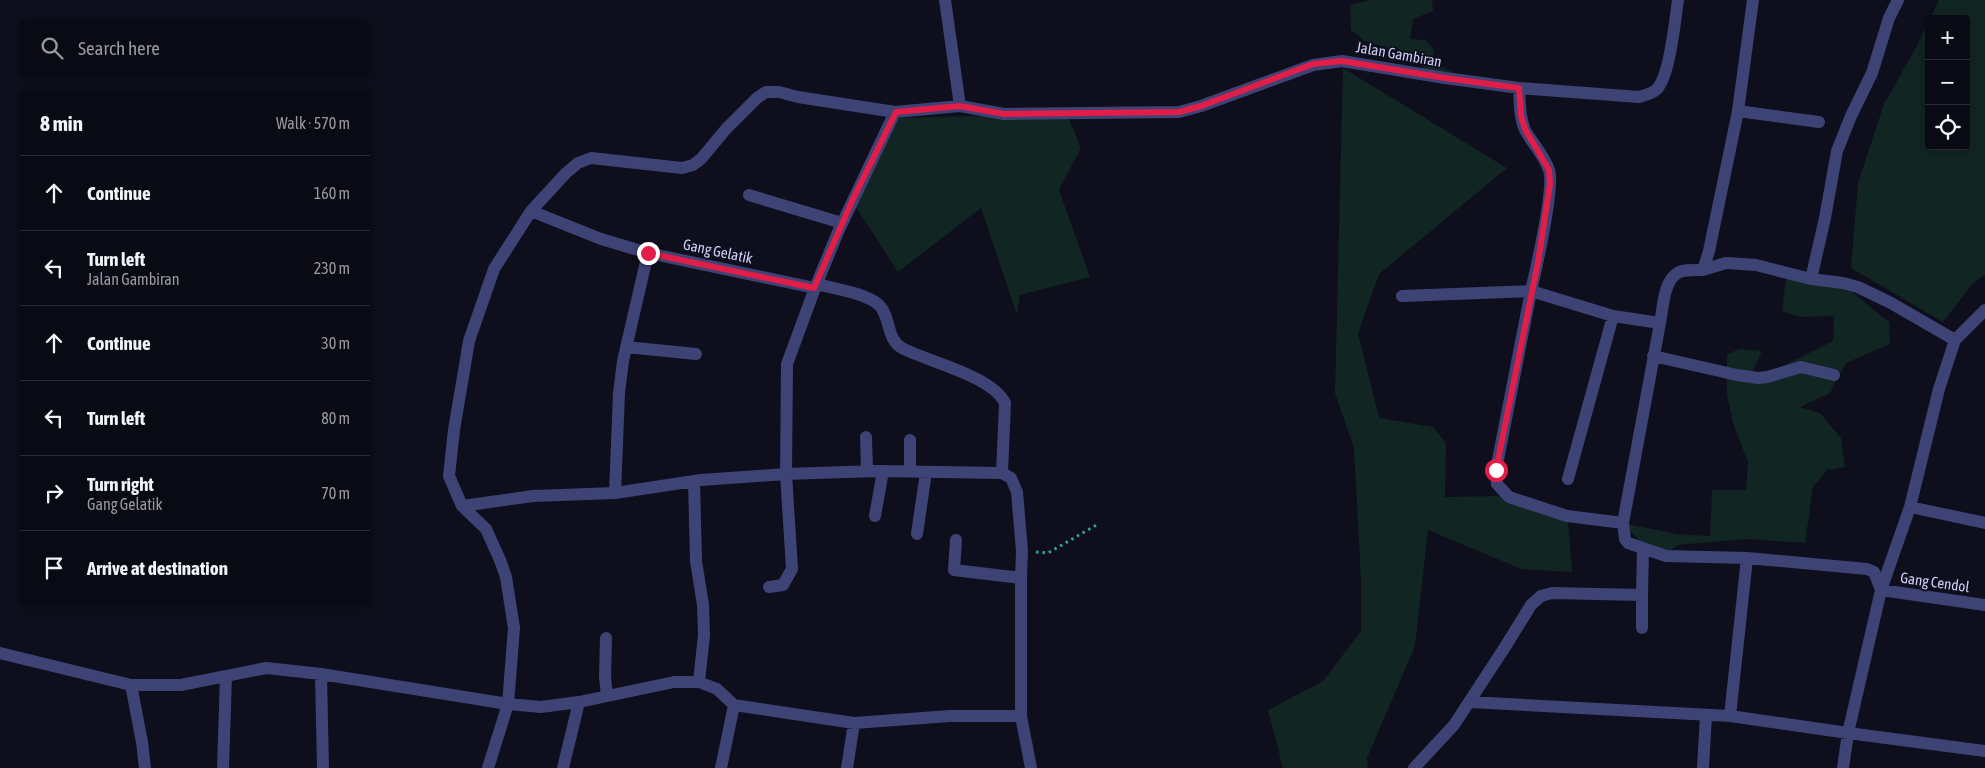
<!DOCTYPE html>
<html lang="en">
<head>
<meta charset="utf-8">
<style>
  body { margin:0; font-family:"Asap Condensed",sans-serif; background:#181822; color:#f1f3f6 }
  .controls { position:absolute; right:15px; top:15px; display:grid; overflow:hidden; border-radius:5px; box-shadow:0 2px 12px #0003 }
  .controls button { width:45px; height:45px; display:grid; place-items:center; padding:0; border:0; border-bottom:1px solid #2a2b34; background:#0a0a15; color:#f1f3f6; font:25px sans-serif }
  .stop { position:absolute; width:15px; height:15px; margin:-11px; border:4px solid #e11d48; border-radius:50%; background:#fff }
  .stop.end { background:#e11d48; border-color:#fff; box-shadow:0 1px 5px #0008 }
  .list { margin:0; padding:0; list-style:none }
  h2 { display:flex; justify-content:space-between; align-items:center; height:65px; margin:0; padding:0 20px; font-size:21px }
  h2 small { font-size:16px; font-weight:400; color:#999aa0 }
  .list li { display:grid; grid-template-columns:32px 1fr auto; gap:15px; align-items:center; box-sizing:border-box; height:75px; padding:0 20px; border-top:1px solid #2a2b34 }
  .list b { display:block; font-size:19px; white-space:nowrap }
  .list p { margin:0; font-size:16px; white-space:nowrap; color:#999aa0 }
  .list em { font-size:16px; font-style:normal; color:#999aa0 }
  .icon { flex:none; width:28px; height:28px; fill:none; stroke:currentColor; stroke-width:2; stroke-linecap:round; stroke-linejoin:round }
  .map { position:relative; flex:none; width:1985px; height:768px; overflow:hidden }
  .search { position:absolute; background:#0a0a15; box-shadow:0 2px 12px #0003; left:20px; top:20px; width:350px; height:55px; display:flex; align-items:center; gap:12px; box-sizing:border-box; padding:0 18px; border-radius:5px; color:#999aa0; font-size:19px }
  .panel { position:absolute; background:#0a0a15; box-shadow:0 2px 12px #0003; left:20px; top:90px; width:350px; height:515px; border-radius:5px }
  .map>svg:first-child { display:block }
  .green { fill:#112522 }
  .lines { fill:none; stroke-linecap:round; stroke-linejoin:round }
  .path { stroke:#3aa18d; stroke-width:3; stroke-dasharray:2.5 4; stroke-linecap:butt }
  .minor { stroke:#3e4376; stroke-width:12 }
  .route { stroke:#e11d48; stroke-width:6 }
  .labels { text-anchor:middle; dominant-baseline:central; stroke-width:4; stroke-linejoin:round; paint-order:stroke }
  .street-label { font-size:15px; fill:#cecff9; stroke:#0e0e1c }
</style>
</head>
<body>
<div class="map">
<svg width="1985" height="768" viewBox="0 0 1985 768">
  <rect width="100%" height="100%" fill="#0e0e1c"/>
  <path class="green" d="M1370,0H1432L1433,11L1413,19L1410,39L1426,40L1434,50L1432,62L1452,72L1448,76L1429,72L1407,54L1365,41L1351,30L1350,5Z
    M1939,0H1985V275L1973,283L1943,322L1851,268L1858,183L1884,104L1914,51L1929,21V146H1966V19H1930Z
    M1343,68L1507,168L1379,274L1358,334L1379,418L1433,427L1446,443L1445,497L1504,496L1568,521L1572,572L1521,569L1428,530L1415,646L1367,758L1368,768H1283L1268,710L1323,681L1361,631V580L1354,448L1335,393Z
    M1067,114L1081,148L1059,190L1090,277L1020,295L1017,315L981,208L898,272L852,201L893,118Z
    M1786,278L1841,283L1889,322L1890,344L1846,363L1830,393L1800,407L1820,413L1841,438L1845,467L1827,470L1813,487L1805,543L1748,539L1677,545L1666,555L1646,548L1623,523L1677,534L1710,536L1712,490H1746L1748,462L1734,426L1727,396V354L1740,349L1762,351L1751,374L1765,375L1833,341L1834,316L1800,317L1782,311Z"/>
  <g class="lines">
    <path class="path" d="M1036,552L1048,553L1098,524"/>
    <path class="minor" d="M945,0L960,106
      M1519,88C1520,102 1519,117 1525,130C1532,143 1544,155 1549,170C1555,188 1536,269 1531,291L1613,316L1660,323L1623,523L1625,539L1628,543L1666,556L1747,558L1867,569L1874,572L1881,590L1985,605
      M1738,111L1819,122
      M749,195L842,223
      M531,211L601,239L648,253L815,288
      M1703,270L1726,263L1756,265L1811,279L1843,283L1858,287L1891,303L1955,340
      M1811,279L1825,218L1837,151L1851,116L1872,73L1889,18L1898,0
      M817,284C834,289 866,293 879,305C891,317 886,339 902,348C929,362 992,376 1005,403L1002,473
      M1402,296L1531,291L1496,470L1497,484L1509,497L1567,516L1623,523
      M1660,323C1663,309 1663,284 1676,274C1682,269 1694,270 1703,270L1709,251L1738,111L1753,0
      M626,347L696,354
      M1653,356L1737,375L1758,378L1767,377L1801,367L1834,375
      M866,437L867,471
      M910,440V471
      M1568,479L1613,316
      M694,481L696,561L703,605L704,635L699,682
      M615,493L619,393L623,361L648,253
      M462,506L533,496L615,493L701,480L786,474L876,471L1002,473L1011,478L1017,492L1022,551L1021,578V716L1031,768
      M1910,507L1985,523
      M875,516L883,471
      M917,534L926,472
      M956,540L954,570L1021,578
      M1747,558L1730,716L1848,733L1985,751
      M769,587L783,585L792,569L786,474L787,364L815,288L838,232L895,112
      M1642,595V628
      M606,638L605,677L607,696
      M0,653L131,685H181L266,668L321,674L508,704L541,707L579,702L674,682H699L717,689L734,705L854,723L950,716H1021
      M321,674L323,768
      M131,685L142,742L145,768
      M1470,702L1730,716
      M223,768L226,676
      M488,768L508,704L514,628L506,577L500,560L486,529L462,506L449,476L454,430L469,341L494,269L531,211L566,173L578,163L591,158L682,168L693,165L701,159L726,129L757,98L766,92H779L798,97L895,112L960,106L1004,114L1179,112L1201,106L1313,65L1342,61L1445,78L1519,88L1639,97C1645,95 1652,94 1657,89C1670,75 1675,20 1678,0
      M563,768L579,702
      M721,768L734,705
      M847,768L854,723
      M1414,768L1454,725L1505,647L1531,605L1541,596L1552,593L1642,595L1643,549
      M1703,768L1706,715
      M1843,768L1848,733L1881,590L1910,507L1939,389L1955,340L1985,310"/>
  </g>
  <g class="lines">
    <path class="route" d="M648,253L814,288L852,201L896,112L960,106L1004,114L1179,112L1201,106L1313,64L1342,61L1445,78L1519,88L1521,116L1525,129L1549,170L1550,184L1538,262L1496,470"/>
  </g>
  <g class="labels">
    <g class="street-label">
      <text transform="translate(1399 54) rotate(10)">Jalan Gambiran</text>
      <text transform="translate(718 251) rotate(12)">Gang Gelatik</text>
      <text transform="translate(1935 582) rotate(8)">Gang Cendol</text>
    </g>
  </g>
</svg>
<div class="controls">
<button>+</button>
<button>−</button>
<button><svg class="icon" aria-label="locate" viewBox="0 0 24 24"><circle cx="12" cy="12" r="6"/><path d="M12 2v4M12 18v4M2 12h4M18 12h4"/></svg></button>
</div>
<div class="stop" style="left:1496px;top:470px"></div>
<div class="stop end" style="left:648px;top:253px"></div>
<div class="search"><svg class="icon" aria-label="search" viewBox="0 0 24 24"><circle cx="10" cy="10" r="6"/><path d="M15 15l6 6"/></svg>Search here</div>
<section class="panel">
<h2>8 min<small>Walk · 570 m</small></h2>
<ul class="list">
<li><svg class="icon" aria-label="ahead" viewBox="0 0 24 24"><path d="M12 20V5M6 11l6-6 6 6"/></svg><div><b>Continue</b></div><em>160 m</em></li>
<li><svg class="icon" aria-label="left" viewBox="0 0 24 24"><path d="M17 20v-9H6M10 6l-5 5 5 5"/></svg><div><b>Turn left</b><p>Jalan Gambiran</p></div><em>230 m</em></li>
<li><svg class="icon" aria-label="ahead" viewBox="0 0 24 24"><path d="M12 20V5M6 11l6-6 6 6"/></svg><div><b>Continue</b></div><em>30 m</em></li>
<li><svg class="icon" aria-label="left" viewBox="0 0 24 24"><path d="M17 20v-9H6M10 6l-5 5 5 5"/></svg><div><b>Turn left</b></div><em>80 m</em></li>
<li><svg class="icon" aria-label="right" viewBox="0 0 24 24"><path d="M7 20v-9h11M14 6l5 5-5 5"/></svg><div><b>Turn right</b><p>Gang Gelatik</p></div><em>70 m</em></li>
<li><svg class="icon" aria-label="arrive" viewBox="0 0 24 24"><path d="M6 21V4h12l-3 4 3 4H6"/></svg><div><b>Arrive at destination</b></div></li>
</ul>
</section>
</div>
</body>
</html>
